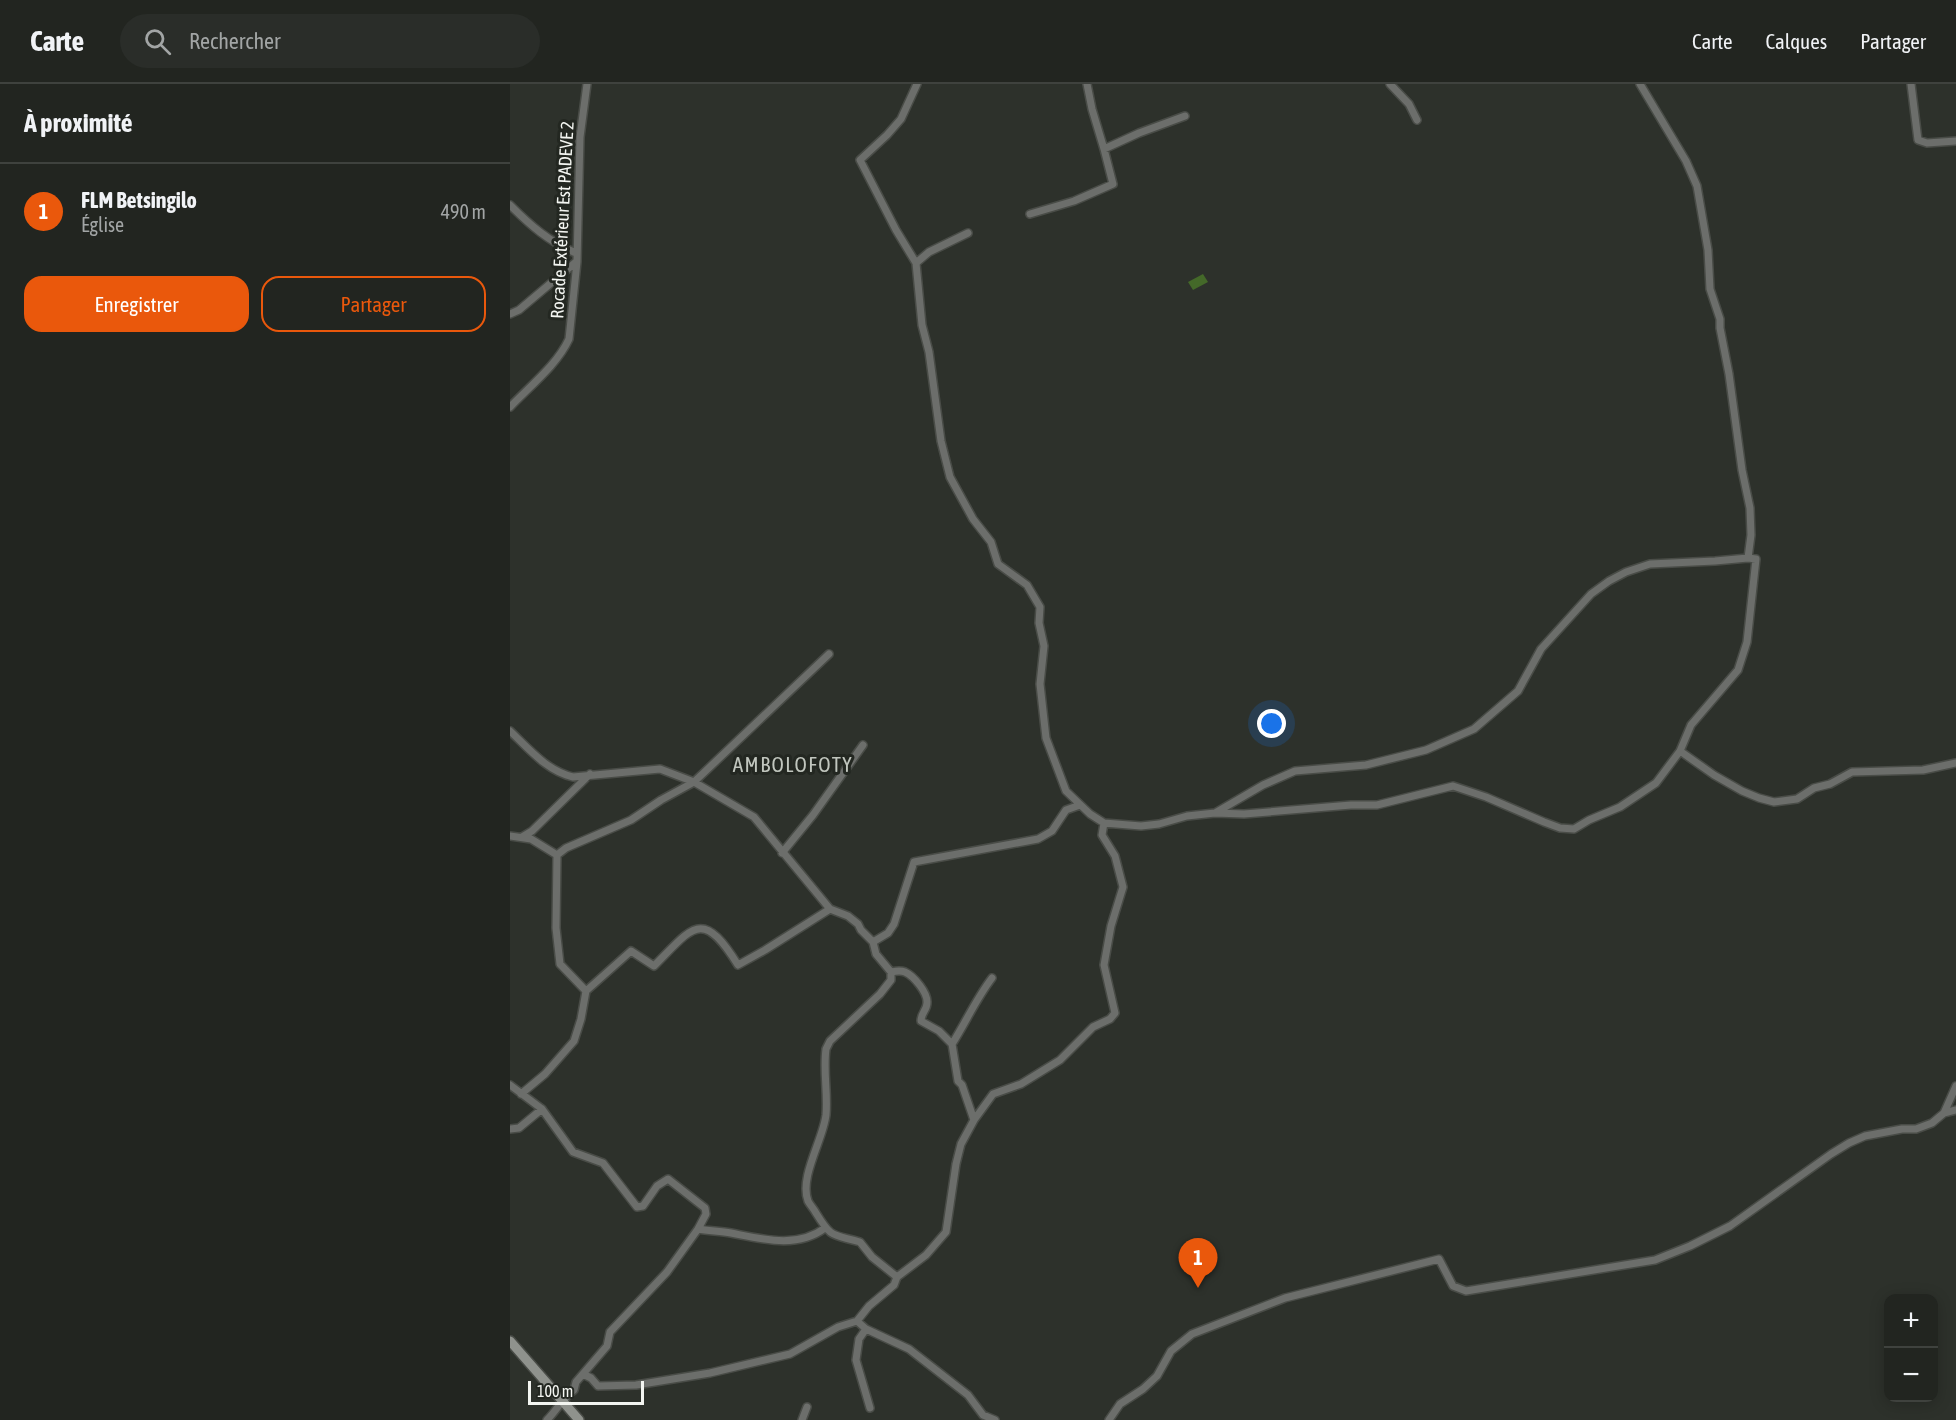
<!DOCTYPE html>
<html lang="fr">
<head>
<meta charset="utf-8">
<style>
  body { margin:0; font-family:"Asap Condensed",sans-serif; background:#2a2d29; color:#f1f3f6 }
  .controls { position:absolute; right:18px; bottom:18px; display:grid; overflow:hidden; border-radius:12px; box-shadow:0 3px 15px #0003 }
  .controls button { width:54px; height:54px; display:grid; place-items:center; padding:0; border:0; border-bottom:2px solid #3f423e; background:#222520; color:#f1f3f6; font:30px sans-serif }
  .scale { position:absolute; left:18px; bottom:15px; width:116px; box-sizing:border-box; padding-left:6px; border:3px solid #f3f5f1; border-top:0; font-size:16px; line-height:21px; white-space:nowrap; color:#f3f5f1; -webkit-text-stroke:4px #232721; paint-order:stroke }
  .you { position:absolute; left:762px; top:640px; width:21px; height:21px; margin:-15px; border:4px solid #fff; border-radius:50%; background:#1a73e8; box-shadow:0 0 0 9px #1a73e833 }
  .badge { display:grid; place-items:center; width:39px; height:39px; border-radius:50%; background:#ea580c; color:#fff; font-size:20px; font-weight:700 }
  .pin { position:absolute; translate:-50% -50px; filter:drop-shadow(0 2px 3px #0008) }
  .pin::after { content:''; position:absolute; top:32px; width:21px; height:18px; background:inherit; clip-path:polygon(0 0,100% 0,50% 100%) }
  .list { margin:0; padding:0; list-style:none }
  h2 { display:flex; justify-content:space-between; align-items:center; height:78px; margin:0; padding:0 24px; font-size:26px }
  h2 small { font-size:20px; font-weight:400; color:#a2a5a5 }
  .list li { display:grid; grid-template-columns:39px 1fr auto; gap:18px; align-items:center; box-sizing:border-box; height:96px; padding:0 24px; border-top:2px solid #3f423e }
  .list b { display:block; font-size:22px; white-space:nowrap }
  .list p { margin:0; font-size:20px; white-space:nowrap; color:#a2a5a5 }
  .list em { font-size:20px; font-style:normal; color:#a2a5a5 }
  .actions { display:flex; gap:12px; padding:18px 24px }
  .actions a { flex:1; padding:14px 0; border:2px solid #ea580c; border-radius:18px; text-align:center; font-size:21px; color:#ea580c }
  .actions .main { background:#ea580c; color:#fff }
  .icon { flex:none; width:33px; height:33px; fill:none; stroke:currentColor; stroke-width:2; stroke-linecap:round; stroke-linejoin:round }
  .map { position:relative; flex:none; width:1446px; height:1336px; overflow:hidden }
  header { display:flex; align-items:center; gap:36px; box-sizing:border-box; height:84px; padding:0 30px; background:#222520; border-bottom:2px solid #3f423e }
  header strong { font-size:28px }
  nav { display:flex; gap:33px; margin-inline-start:auto; font-size:21px }
  .search { width:420px; height:54px; background:#2a2d29; display:flex; align-items:center; gap:15px; box-sizing:border-box; padding:0 21px; border-radius:33px; color:#a2a5a5; font-size:22px }
  main { display:flex }
  aside { flex:1; background:#222520 }
  .map>svg:first-child { display:block }
  .forest { fill:#446929 }
  .lines { fill:none; stroke-linecap:round; stroke-linejoin:round }
  .street-casing { stroke:#494c47; stroke-width:10 }
  .secondary-casing { stroke:#494c47; stroke-width:12 }
  .street { stroke:#6c6e6b; stroke-width:7 }
  .secondary { stroke:#8f928d; stroke-width:9 }
  .labels { text-anchor:middle; dominant-baseline:central; stroke-width:6; stroke-linejoin:round; paint-order:stroke }
  .street-label { font-size:18px; fill:#f3f5f1; stroke:#232721 }
  .quarter-label { font-size:21px; letter-spacing:1.5px; fill:#c1c6be; stroke:#232721 }
</style>
</head>
<body>
<header>
<strong>Carte</strong>
<div class="search"><svg class="icon" aria-label="search" viewBox="0 0 24 24"><circle cx="10" cy="10" r="6"/><path d="M15 15l6 6"/></svg>Rechercher</div>
<nav><a>Carte</a><a>Calques</a><a>Partager</a></nav>
</header>
<main>
<aside>
<h2>À proximité<small></small></h2>
<ul class="list">
<li><span class="badge">1</span><div><b>FLM Betsingilo</b><p>Église</p></div><em>490 m</em></li>
</ul>
<div class="actions"><a class="main">Enregistrer</a><a>Partager</a></div>
</aside>
<div class="map">
<svg width="1446" height="1336" viewBox="0 0 1446 1336">
  <rect width="100%" height="100%" fill="#2d312b"/>
  <path class="forest" d="M693,190L698,198L683,206L678,198Z"/>
  <g class="lines">
    <defs>
      <path id="street" d="M407,0L391,35L377,51L350,76L386,146L406,179L412,241L419,268L431,357L440,393L463,435L481,458L488,480L517,501L530,523L529,539L534,562L530,600L536,654L556,707L580,730L594,739L631,742L649,740L677,732L705,729L734,730L841,721H867L943,702L976,713L1034,738L1050,744L1064,745L1079,736L1110,723L1146,699L1170,667L1181,641L1228,586L1237,558L1246,475L1238,474L1205,477L1140,480L1116,488L1099,497L1081,510L1031,565L1008,607L964,645L916,666L856,681L785,687L753,701L705,729
        M577,0L582,25L594,65L629,49L675,32
        M880,0L899,20L907,36
        M1130,0L1176,77L1187,102L1198,166L1200,205L1210,235V244L1219,290L1232,386L1240,424L1241,451L1238,474
        M1401,0L1408,56L1417,59L1446,57
        M0,121C20,141 39,158 66,169
        M520,130L564,117L603,100L594,65
        M406,179L419,168L458,149
        M0,230L9,226L66,178
        M0,323C20,302 47,281 59,255L67,178L70,53L77,0
        M0,647C19,665 37,687 63,693L150,685L184,698L244,733L320,825L338,832L348,840L351,846L363,858L366,870L381,888C386,887 390,886 395,888C404,892 418,909 417,919C417,926 411,929 411,937L429,947L442,960L448,997L452,1001L464,1036
        M1170,667L1204,691L1232,707L1249,714L1264,718L1287,715L1304,704L1320,700L1342,688L1413,686L1446,679
        M0,752L21,755L47,771L56,764L121,736L151,716L184,698L319,570
        M12,753L22,747L80,690
        M272,769L303,731L353,661
        M47,771L46,844L50,880L76,907
        M363,858L378,849L384,840L404,778L528,755L542,747L556,726L570,721
        M381,888V896L370,910L320,957L316,965C313,987 318,1009 316,1031C313,1056 289,1093 298,1117C300,1121 304,1125 306,1129C322,1155 322,1150 350,1158L362,1173L387,1193
        M442,960C456,938 466,915 482,894
        M0,1001L32,1025L63,1068L93,1079L127,1123L133,1122L147,1102L158,1095L195,1124L196,1130L188,1145L157,1188L100,1248L97,1262L66,1298L64,1306C53,1314 47,1326 37,1336
        M11,1010L35,990L64,957L71,935L76,907L121,867L144,882C183,843 192,823 228,881L255,866L320,825
        M1434,1029L1446,1026
        M0,1045L9,1044L32,1025
        M188,1145C199,1147 210,1147 221,1149C252,1155 287,1165 315,1144
        M347,1237L359,1222L384,1201L387,1193L416,1171L436,1148L446,1080L451,1060L464,1036L483,1010L511,1000L550,976L583,943L600,935L605,929L594,881L601,842L613,803L605,772L592,751L594,739
        M356,1245L349,1255L346,1276L360,1324
        M73,1290L81,1294L88,1302L126,1301L200,1289L280,1270L328,1243L347,1237L356,1245L399,1265L458,1311L473,1331L485,1336
        M292,1336L297,1323
        M599,1336L610,1320L633,1305L647,1292L661,1267L682,1250L775,1214L929,1175L943,1202L956,1207L1145,1176L1180,1162L1220,1142L1321,1070L1339,1059L1355,1052L1392,1045H1406L1422,1039L1434,1029L1446,1002"/>
      <path id="secondary" d="M0,1257L69,1336"/>
    </defs>
    <use href="#street" class="street-casing"/>
    <use href="#secondary" class="secondary-casing"/>
    <use href="#street" class="street"/>
    <use href="#secondary" class="secondary"/>
  </g>
  <g class="labels">
    <g class="street-label">
      <text transform="translate(52 136) rotate(-87)">Rocade Extérieur Est PADEVE 2</text>
    </g>
    <g class="quarter-label">
      <text x="283" y="680">AMBOLOFOTY</text>
    </g>
  </g>
</svg>
<div class="controls">
<button>+</button>
<button>−</button>
</div>
<div class="scale">100 m</div>
<div class="you"></div>
<div class="pin badge" style="left:688px;top:1204px">1</div>
</div>
</main>
</body>
</html>
